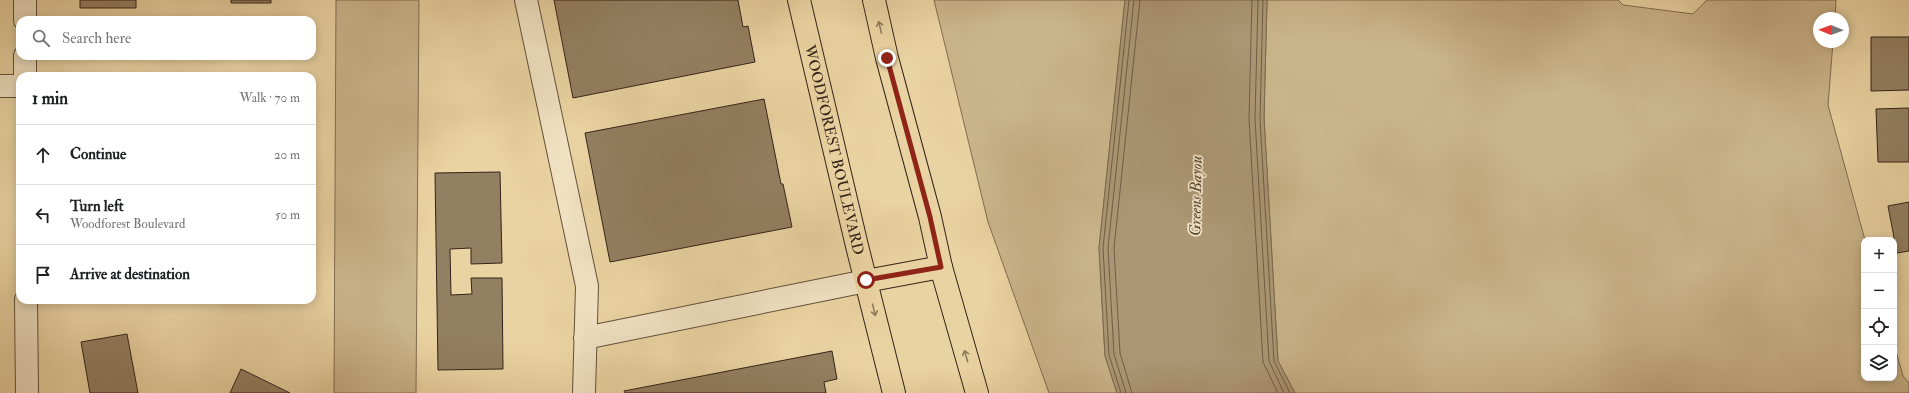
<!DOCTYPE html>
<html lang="en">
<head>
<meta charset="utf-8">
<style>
  body { margin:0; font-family:"IM FELL Double Pica",serif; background:#f6f6f6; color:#202124 }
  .controls { position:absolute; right:12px; bottom:12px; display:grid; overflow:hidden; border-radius:8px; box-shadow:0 2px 10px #0003 }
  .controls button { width:36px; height:36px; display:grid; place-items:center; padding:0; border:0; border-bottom:1px solid #e0e0e0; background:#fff; color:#202124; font:20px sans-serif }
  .compass { position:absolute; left:1813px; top:12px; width:36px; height:36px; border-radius:50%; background:#fff; box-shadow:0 2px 10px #0003; rotate:271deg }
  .stop { position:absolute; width:12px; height:12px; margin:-9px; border:3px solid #8f2418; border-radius:50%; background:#fff }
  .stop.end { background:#8f2418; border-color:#fff; box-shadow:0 1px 4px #0008 }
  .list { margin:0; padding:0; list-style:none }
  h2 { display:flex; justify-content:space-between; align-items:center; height:52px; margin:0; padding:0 16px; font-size:17px }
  h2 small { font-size:13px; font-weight:400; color:#757577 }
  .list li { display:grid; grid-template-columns:26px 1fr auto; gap:12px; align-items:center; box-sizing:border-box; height:60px; padding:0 16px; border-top:1px solid #e0e0e0 }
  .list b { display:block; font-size:15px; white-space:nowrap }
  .list p { margin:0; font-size:13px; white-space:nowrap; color:#757577 }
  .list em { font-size:13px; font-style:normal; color:#757577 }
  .icon { flex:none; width:22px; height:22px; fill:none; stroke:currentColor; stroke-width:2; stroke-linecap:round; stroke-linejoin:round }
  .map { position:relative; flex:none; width:1909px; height:393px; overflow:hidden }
  .search { position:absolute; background:#fff; box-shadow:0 2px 10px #0003; left:16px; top:16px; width:300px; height:44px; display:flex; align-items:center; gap:10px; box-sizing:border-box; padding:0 14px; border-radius:12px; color:#757577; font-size:15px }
  .panel { position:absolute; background:#fff; box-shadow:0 2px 10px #0003; left:16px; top:72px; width:300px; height:232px; border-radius:12px }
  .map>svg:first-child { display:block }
  .green { fill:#cbb58b; stroke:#806c52 }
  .water { fill:#ac9774; stroke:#7c6950 }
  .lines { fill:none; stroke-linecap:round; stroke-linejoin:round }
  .shore { stroke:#705d47; stroke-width:1 }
  .building { fill:#937f61; stroke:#34231a }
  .minor-casing { stroke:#624f3c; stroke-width:24 }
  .major-casing { stroke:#34231a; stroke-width:24 }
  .minor { stroke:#f1e2c3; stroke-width:22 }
  .major { stroke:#ead3a2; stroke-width:22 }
  .oneway { stroke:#8f7b5e }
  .route { stroke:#8f2418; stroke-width:5 }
  .labels { text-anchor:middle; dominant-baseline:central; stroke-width:3.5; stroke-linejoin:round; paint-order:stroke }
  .street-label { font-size:15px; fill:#34231a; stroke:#f1e2c3 }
  .water-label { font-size:16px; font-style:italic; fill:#584635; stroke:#f1e2c3 }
</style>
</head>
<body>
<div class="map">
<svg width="1909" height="393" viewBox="0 0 1909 393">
  <rect width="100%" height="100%" fill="#ead3a2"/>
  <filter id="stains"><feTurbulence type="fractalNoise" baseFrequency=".005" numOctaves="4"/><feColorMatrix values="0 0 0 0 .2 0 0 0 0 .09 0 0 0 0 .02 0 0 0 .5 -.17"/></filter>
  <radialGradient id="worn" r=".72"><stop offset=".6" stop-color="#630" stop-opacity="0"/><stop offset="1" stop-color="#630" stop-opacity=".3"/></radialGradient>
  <path class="green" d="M336,0H419L416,393H334Z
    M934,0H1125L1099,248L1105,356L1117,393H1049L988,222Z
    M1267,0H1618L1623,5L1693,14L1707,0H1836L1835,18H1819V42H1833L1828,105L1865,240L1864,378H1894V344L1903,376L1909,383V393H1295L1278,361L1264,118Z"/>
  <path class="water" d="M1125,0H1267L1264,118L1278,361L1295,393H1117L1105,356L1099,248Z"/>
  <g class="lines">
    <path class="shore" d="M1252,0L1249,119L1263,362L1278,393
      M1258,0L1255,119L1269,361L1284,393
      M1263,0L1260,119L1274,361L1290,393
      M1121,393L1109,355L1103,248L1129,0
      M1126,393L1114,354L1108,248L1134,0
      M1132,393L1120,353L1114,248L1140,0"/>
  </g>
  <path class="building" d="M80,0H136V8H80Z
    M231,0H271V3H231Z
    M554,0H738L743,27L748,26L755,62L573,98Z
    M1871,37H1909V90L1871,91Z
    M764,99L781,184H783L792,227L610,262L585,133Z
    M1909,108V162H1878L1876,109Z
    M500,172L502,263L471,264V248L450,249L451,295L472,294L471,278H502L503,369L438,370L435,173Z
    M1909,202V251L1897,253L1888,206Z
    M127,334L138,393H90L81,342Z
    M832,351L837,379L824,382L826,393H625L624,391Z
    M241,369L290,393H230Z"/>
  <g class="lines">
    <defs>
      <path id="minor" d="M526,0L587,286L584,393
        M25,20V0
        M25,76V56
        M0,86H20
        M26,300L27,393
        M585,338L866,281"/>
      <g id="major">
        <path id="s1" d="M799,0L857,246L894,393"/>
        <path d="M874,0L887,58L930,217L941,267L977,393"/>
        <path d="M866,281L941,267"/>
      </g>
    </defs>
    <use href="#minor" class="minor-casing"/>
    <use href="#major" class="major-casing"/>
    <use href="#minor" class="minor"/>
    <use href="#major" class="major"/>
  </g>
  <defs><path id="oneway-shaft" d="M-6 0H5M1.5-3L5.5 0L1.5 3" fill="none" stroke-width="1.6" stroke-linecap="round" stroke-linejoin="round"/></defs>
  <g class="oneway">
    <use href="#oneway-shaft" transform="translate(880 27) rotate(-103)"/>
    <use href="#oneway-shaft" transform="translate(874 310) rotate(76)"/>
    <use href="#oneway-shaft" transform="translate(966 356) rotate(-106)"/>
  </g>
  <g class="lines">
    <path class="route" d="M866,280L941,267L930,217L887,58"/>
  </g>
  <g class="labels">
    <g class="street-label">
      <text stroke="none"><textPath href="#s1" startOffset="154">WOODFOREST BOULEVARD</textPath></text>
    </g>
    <g class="water-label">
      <text transform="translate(1196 196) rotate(-89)">Greens Bayou</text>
    </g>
  </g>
  <rect width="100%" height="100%" filter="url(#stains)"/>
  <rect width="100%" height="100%" fill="url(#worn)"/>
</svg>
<div class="controls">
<button>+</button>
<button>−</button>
<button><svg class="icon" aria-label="locate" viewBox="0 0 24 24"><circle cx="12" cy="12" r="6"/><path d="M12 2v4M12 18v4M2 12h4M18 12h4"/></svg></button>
<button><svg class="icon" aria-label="layers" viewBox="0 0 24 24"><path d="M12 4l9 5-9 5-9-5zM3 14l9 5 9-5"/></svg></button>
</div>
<svg class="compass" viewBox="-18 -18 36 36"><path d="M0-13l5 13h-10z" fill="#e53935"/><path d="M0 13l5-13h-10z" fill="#757577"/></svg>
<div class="stop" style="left:866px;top:280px"></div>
<div class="stop end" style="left:887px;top:58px"></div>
<div class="search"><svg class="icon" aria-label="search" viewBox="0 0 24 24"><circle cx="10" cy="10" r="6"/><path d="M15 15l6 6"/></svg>Search here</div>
<section class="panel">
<h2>1 min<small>Walk · 70 m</small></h2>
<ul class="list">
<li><svg class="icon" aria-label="ahead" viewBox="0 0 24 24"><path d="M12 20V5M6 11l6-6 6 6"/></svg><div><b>Continue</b></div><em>20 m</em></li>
<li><svg class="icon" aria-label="left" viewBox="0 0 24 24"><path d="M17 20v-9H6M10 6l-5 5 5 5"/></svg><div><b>Turn left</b><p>Woodforest Boulevard</p></div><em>50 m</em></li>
<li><svg class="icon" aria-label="arrive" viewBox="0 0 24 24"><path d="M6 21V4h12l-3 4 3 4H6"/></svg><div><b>Arrive at destination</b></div></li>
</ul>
</section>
</div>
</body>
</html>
